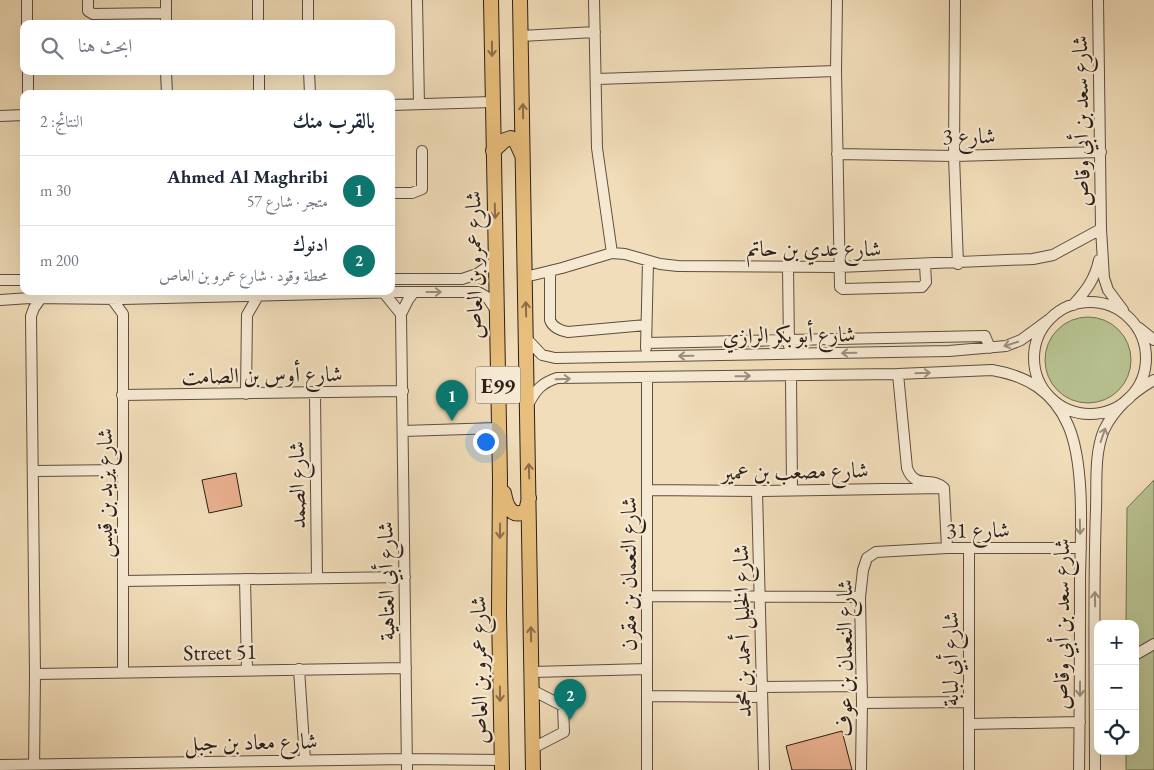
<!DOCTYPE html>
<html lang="ar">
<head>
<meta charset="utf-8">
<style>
  body { margin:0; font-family:"EB Garamond",Amiri,serif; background:#f6f6f7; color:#1f2937; direction:rtl }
  .controls { position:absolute; right:15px; bottom:15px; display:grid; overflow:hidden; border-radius:10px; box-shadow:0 5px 20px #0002 }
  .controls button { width:45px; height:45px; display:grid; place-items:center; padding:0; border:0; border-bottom:1px solid #e0e1e3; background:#fff; color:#1f2937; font:25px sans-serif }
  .you { position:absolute; left:485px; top:441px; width:18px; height:18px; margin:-12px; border:4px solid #fff; border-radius:50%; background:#1a73e8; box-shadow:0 0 0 8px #1a73e833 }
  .badge { display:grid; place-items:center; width:32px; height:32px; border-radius:50%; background:#0f766e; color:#fff; font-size:16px; font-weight:700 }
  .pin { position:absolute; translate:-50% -41px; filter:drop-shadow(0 1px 2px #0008) }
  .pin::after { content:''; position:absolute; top:26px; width:18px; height:15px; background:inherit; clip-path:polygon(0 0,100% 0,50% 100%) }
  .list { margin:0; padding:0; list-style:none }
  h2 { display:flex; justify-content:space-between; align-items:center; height:65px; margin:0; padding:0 20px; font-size:21px }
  h2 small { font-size:16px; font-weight:400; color:#747a83 }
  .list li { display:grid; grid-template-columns:32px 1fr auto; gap:15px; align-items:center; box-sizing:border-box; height:70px; padding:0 20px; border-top:1px solid #e0e1e3 }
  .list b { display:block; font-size:19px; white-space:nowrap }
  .list p { margin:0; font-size:16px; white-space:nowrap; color:#747a83 }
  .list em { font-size:16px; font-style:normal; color:#747a83 }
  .icon { flex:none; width:28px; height:28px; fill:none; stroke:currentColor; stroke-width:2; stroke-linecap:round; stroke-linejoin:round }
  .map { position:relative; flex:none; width:1154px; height:770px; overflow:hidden; direction:ltr }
  .search { position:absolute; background:#fff; box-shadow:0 5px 20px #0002; left:20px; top:20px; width:375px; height:55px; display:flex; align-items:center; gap:12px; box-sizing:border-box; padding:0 18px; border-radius:10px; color:#747a83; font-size:19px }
  .panel { position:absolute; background:#fff; box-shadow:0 5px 20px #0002; left:20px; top:90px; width:375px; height:205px; border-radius:10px; direction:rtl }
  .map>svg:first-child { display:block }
  .green { fill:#b8c291; stroke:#727055 }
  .building { fill:#e8af8d; stroke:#2b1e19 }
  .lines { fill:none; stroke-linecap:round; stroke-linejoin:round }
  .minor-casing { stroke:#5c4e41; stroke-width:12 }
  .major-casing { stroke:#2b1e19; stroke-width:16 }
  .minor { stroke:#f6e9d2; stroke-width:10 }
  .major { stroke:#e8be7c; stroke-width:14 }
  .oneway { stroke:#8a6e4a }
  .oneway2 { stroke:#9b8e7f }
  .labels { text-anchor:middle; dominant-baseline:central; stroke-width:4.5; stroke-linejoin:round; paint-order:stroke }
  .shield { fill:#f6e9d2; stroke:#685b50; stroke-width:1 }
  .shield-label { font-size:21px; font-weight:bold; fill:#2b1e19 }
  .street-label { font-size:22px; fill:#2b1e19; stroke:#f6e9d2 }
</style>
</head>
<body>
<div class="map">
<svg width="1154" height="770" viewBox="0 0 1154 770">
  <rect width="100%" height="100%" fill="#f1ddb9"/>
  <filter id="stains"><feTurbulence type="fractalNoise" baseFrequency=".004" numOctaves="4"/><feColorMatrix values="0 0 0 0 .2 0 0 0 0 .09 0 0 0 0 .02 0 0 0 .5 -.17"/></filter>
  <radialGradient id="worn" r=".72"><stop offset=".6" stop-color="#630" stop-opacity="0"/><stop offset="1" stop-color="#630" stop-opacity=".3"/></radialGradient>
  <path class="green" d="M1045 360a43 43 0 1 1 86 0a43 43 0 1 1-86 0Z
    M1154,480V770H1126V751H1135V624H1126L1127,508Z"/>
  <path class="building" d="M236,473L242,506L209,513L202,480Z
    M842,731L852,770H792L786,746Z"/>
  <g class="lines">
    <defs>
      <path id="minor" d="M27,0V24
        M88,0V11L93,14L166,13
        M166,0V24
        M258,0V24
        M308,0V24
        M417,0L419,104
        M594,0L597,148L612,253
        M837,0L836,71L840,287L843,289L922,287L926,282L925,265
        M955,0L954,156L958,264
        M1098,0L1101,229L1104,278L1108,290L1123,310
        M521,36L595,32
        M28,71V94
        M166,71L167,94
        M259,71V94
        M309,71L310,94
        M597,79L836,71
        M391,105L492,102
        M0,116L24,115
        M837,154L954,156L1101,152
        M391,193H412L422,189V151
        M788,267L789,346
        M550,272V320C552,327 561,331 568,332L646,325
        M525,277L562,268L612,253L625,254L660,264L678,266L839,267L1033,259L1053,255L1101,229
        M391,279H462L477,274L497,260
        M0,280H24
        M384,293L401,314
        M112,299L123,314V673
        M0,300L30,298L122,299L400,292H478L487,297L497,312
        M1034 358a56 56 0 1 1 112 0a56 56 0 1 1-112 0Z
        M1073,305C1086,291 1095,279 1099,260
        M1139,328L1154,340
        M526,338L542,355L555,358L949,351L1006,346L1021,340L1051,318
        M646,343L985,336L990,348
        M646,348L648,262
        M898,374L907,468C915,490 932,476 944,488L947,548
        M791,375L792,490
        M647,378V770
        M315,393L317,578
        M246,394L247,315L258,296
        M122,395L403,391
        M528,405C535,391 541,383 557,378L898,374L992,370C1027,376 1053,391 1068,425C1085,463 1081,534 1080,576C1080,641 1080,705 1079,770
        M403,431L498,428
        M34,471L123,470
        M647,490L757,491L944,488
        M757,491L764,770
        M969,548V770
        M245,579L247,670
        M123,581L405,577
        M647,596L860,597
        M1135,655L1154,644
        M299,669L305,760
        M532,672L647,669
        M35,674L406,668
        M762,687L862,686
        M532,690L563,706L564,732L533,748
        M647,696L762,697
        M862,703L969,702
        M969,724L1080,722
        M0,765L407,759L502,760
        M34,770L35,674L31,316L34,308L41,298
        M407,770L401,314L408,300L414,292
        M861,770L862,703L860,597L863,570L867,558L876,552L947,548H1081
        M1095,770C1095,683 1093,596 1096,509C1097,483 1094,454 1104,430C1114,409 1134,391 1154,380"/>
      <path id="major" d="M491,0L500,478L499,612L502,770
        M520,0L533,770
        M493,151L505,140L511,138L516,142L522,155
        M504,493C506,505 511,519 526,511L529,498"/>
    </defs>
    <use href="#minor" class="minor-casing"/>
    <use href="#major" class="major-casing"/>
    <use href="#minor" class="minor"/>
    <use href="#major" class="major"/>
  </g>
  <defs><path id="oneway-shaft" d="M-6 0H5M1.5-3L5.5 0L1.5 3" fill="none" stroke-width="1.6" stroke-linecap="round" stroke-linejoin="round" transform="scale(1.25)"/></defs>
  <g class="oneway">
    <use href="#oneway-shaft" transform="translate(492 49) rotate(89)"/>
    <use href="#oneway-shaft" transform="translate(523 111) rotate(-91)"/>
    <use href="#oneway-shaft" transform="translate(495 211) rotate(88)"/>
    <use href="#oneway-shaft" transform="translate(526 309) rotate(-91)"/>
    <use href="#oneway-shaft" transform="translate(529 471) rotate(-92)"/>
    <use href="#oneway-shaft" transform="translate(500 531) rotate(91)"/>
    <use href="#oneway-shaft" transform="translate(531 634) rotate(-91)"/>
    <use href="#oneway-shaft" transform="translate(500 694) rotate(89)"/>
  </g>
  <g class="oneway2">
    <use href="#oneway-shaft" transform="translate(434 292)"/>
    <use href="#oneway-shaft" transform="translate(1011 344) rotate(162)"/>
    <use href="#oneway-shaft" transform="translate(849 353) rotate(179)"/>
    <use href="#oneway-shaft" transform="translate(686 356) rotate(179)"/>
    <use href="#oneway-shaft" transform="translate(923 373) rotate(-2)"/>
    <use href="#oneway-shaft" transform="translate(743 376) rotate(-1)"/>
    <use href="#oneway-shaft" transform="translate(563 379) rotate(-2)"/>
    <use href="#oneway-shaft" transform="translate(1103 435) rotate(-71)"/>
    <use href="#oneway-shaft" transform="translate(1080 527) rotate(89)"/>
    <use href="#oneway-shaft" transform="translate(1095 599) rotate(-91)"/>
    <use href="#oneway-shaft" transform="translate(1080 689) rotate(90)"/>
  </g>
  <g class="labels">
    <rect class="shield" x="475.5" y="366.5" width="45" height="37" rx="4"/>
    <g class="shield-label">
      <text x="498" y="385">E99</text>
    </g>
    <g class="street-label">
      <text transform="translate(1081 121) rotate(-91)">شارع سعد بن أبي وقاص</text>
      <text transform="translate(969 136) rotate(-1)">شارع 3</text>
      <text x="814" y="248">شارع عدي بن حاتم</text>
      <text transform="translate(474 265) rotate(-91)">شارع عمرو بن العاص</text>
      <text transform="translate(789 335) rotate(-1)">شارع أبو بكر الرازي</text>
      <text transform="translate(262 375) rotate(-1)">شارع أوس بن الصامت</text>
      <text transform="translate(795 471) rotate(-1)">شارع مصعب بن عمير</text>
      <text transform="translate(297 485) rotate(-91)">شارع الصمد</text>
      <text transform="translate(104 493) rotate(-90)">شارع يزيد بن قيس</text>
      <text transform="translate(978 530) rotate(-1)">شارع 31</text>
      <text transform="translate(628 574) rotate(-90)">شارع النعمان بن مقرن</text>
      <text transform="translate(386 581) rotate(-91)">شارع أبي العتاهية</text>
      <text transform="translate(1061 624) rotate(-90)">شارع سعد بن أبي وقاص</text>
      <text transform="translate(742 631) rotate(-91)">شارع الخليل أحمد بن محمد</text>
      <text transform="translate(220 652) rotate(-1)">Street 51</text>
      <text transform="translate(844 658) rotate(-90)">شارع النعمان بن عوف</text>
      <text transform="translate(950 659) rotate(-90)">شارع أبي لبابة</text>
      <text transform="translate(479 670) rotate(-91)">شارع عمرو بن العاص</text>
      <text transform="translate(251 742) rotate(-1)">شارع معاد بن جبل</text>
    </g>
  </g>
  <rect width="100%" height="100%" filter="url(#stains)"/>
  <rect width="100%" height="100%" fill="url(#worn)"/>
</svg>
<div class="controls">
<button>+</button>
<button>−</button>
<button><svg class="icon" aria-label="locate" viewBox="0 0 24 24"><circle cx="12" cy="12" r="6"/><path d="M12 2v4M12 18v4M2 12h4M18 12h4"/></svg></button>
</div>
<div class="you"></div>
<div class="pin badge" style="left:452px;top:421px">1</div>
<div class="pin badge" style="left:570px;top:720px">2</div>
<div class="search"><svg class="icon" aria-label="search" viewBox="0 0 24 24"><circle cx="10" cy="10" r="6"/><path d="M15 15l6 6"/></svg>ابحث هنا</div>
<section class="panel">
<h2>بالقرب منك<small>النتائج: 2</small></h2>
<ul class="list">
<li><span class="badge">1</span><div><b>Ahmed Al Maghribi</b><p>متجر · شارع 57</p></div><em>30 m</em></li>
<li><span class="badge">2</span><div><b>ادنوك</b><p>محطة وقود · شارع عمرو بن العاص</p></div><em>200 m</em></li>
</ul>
</section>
</div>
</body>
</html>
